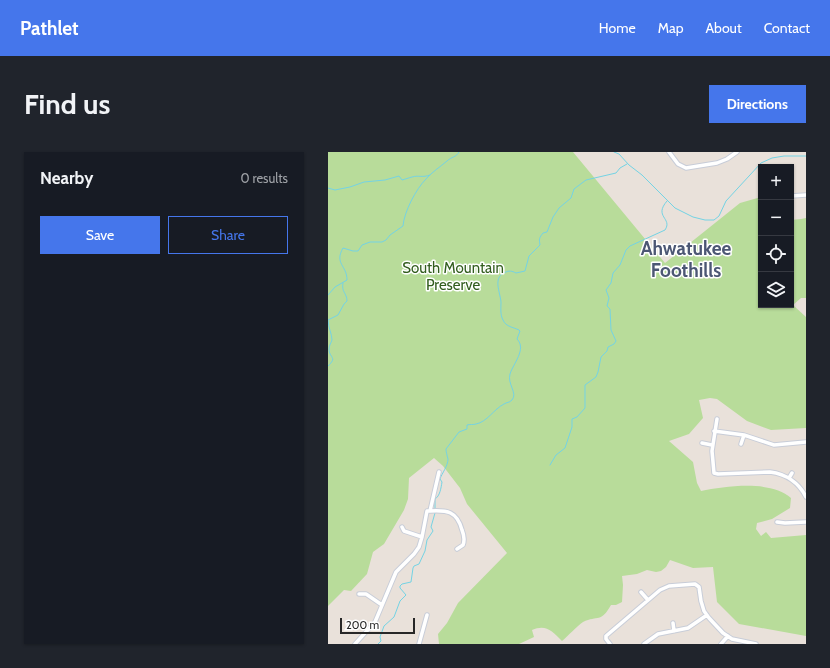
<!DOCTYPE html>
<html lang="en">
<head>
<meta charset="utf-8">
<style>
  body { margin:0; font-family:Cabin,sans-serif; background:#20242c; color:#f1f3f6 }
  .controls { position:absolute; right:12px; top:12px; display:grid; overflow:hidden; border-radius:0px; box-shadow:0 1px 3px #0004 }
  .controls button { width:36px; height:36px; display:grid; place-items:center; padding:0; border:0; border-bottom:1px solid #363941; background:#171b24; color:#f1f3f6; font:20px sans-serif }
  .scale { position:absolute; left:12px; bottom:10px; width:75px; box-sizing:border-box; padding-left:4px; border:2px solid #272727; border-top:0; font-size:11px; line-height:14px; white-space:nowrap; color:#272727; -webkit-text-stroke:3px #fff; paint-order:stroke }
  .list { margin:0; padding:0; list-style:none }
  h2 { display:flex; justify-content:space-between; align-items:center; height:52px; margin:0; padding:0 16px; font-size:17px }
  h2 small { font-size:13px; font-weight:400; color:#9ea1a6 }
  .actions { display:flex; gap:8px; padding:12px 16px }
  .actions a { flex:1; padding:9px 0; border:1px solid #4576eb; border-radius:0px; text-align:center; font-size:14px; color:#4576eb }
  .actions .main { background:#4576eb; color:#fff }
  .icon { flex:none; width:22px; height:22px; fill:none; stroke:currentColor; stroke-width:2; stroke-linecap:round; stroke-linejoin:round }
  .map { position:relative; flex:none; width:478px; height:492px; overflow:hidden; border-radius:0px }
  header { display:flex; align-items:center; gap:24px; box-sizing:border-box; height:56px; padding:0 20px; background:#4576eb; color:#fff }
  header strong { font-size:19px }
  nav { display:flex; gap:22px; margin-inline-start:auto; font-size:14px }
  .intro { display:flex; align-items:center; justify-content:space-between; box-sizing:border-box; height:96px; padding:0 24px }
  h1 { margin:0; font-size:28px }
  .button { padding:10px 18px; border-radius:0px; background:#4576eb; color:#fff; font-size:14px; font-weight:700 }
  main { display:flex; gap:24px; padding:0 24px }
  aside { flex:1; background:#171b24; border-radius:0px; box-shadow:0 1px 3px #0004 }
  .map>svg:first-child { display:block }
  .green { fill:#b8dc9a }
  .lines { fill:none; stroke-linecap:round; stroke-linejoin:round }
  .stream { stroke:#74d3e4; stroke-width:1 }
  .minor-casing { stroke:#c8cdd8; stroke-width:5.5 }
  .minor { stroke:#fff; stroke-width:3.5 }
  .labels { text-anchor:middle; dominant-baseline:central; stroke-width:3; stroke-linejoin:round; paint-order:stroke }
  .park-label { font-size:15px; fill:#325d1e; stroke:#fff }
  .district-label { font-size:19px; font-weight:bold; fill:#4c5774; stroke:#fff }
</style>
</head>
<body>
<header>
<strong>Pathlet</strong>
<nav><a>Home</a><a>Map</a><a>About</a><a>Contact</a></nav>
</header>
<div class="intro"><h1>Find us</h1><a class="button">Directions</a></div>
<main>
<aside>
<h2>Nearby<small>0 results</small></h2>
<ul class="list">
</ul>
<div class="actions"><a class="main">Save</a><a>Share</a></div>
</aside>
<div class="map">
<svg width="478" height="492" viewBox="0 0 478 492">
  <rect width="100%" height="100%" fill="#e9e1da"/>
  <path class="green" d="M0,0H245L337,111L412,51L433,45V153H463V68L473,67L478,66V146H473L465,153L478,165V276L443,278L419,269L389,247L382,246L371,248L375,266L361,282L341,289L365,310L369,331L373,339C399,334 443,328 463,346L462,356L444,367L429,371L428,377L433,384L438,380L443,386L478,383V484L411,472L389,450L385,415L365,416L342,408L338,415L333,419L328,420L319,418L309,422L294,424L295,433L294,450L288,453H283C273,471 270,463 255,470C249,474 240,484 234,489C224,479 218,472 204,478L206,485L191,492H111L110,482L119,471L130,451L179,401L139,352L132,336L115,314L106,306L81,326L80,347L76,358L56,392L45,400L39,422L23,439L16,438L0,454Z"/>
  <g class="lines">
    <path class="stream" d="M286,0L291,2L301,13L314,23L347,56L365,65L377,68H386L391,64L398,49L433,11L444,6L456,4H478
      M0,36L7,38L22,35L36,30L57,28L71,24L74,28C78,27 80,26 84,25C91,23 94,26 102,23
      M0,143L7,135L19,128C19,113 6,112 15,96L25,99H30L34,93L42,90H54L58,88L62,83L75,74C76,60 88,37 98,27C104,20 112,15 119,9C123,5 129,5 131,0
      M0,214C10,205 1,206 1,197C1,194 3,191 4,188C4,182 0,175 0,168L10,163L16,152L19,149C19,141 13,140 15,131
      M222,313L228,303L237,296L244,275V267L249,265L257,256V233L268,225L270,220L273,205L279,199L280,195L286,192L288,189L283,178L282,157L279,154L281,146L278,138L283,131L285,121L292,113L298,98L302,94L337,78C345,66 325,65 339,49
      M107,358V347C112,344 113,336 114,330L112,327C114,321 120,314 120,307C119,303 118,300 118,297L131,280L139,277V273C142,272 145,273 148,272C159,270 166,257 176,252C179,250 181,251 184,248C190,241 179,232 182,222C185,212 199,197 189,187L192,179L191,178C185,175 178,175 175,168C172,163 173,155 173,150C172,140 165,126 176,121C181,118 184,119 188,121L197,119L201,104L212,93C211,87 211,86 215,81L219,80L225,65L231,56L243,46L246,37L258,28L288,21L292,16L299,12
      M50,492L53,489L52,485L56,474L66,465L72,449L78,443L72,436V434L74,432L83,430L85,416L86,414L91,412L97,399L99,388L105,379L103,375L107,361"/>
    <defs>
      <path id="minor" d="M341,0L350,12L358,16L389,11L399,7L409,0
        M463,44L478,43
        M389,267L384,299L386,321L390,322L442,320C458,322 471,331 478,345
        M386,279L416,283L446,293L478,290
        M374,291L384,293
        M413,292L416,283
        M461,326L464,321
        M102,359C119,358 129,359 134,378C136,383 137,388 135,393L129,397
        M449,370L457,371L478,370
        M74,375L76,379L94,385
        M313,440L320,448
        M31,442H38L54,453
        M345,471L346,479
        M27,492L47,470L68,420L86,402L91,395L94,385L99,359H102L111,320
        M91,492L99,463
        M282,492L278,487V484L332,438L341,434L367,432L371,435L373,449L376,459L381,466L395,481L404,487L428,492
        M316,492L330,482L360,476L379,463
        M393,492L400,484"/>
    </defs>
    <use href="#minor" class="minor-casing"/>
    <use href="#minor" class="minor"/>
  </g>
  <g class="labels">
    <g class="park-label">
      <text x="125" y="116">South Mountain<tspan x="125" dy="17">Preserve</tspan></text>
    </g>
    <g class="district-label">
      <text x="358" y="96">Ahwatukee<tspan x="358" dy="22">Foothills</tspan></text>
    </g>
  </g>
</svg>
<div class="controls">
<button>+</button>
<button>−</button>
<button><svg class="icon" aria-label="locate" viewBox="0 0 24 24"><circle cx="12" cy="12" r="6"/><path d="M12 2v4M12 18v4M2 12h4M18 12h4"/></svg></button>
<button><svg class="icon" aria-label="layers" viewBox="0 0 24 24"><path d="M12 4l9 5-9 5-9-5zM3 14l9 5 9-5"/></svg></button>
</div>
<div class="scale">200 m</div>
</div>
</main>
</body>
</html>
